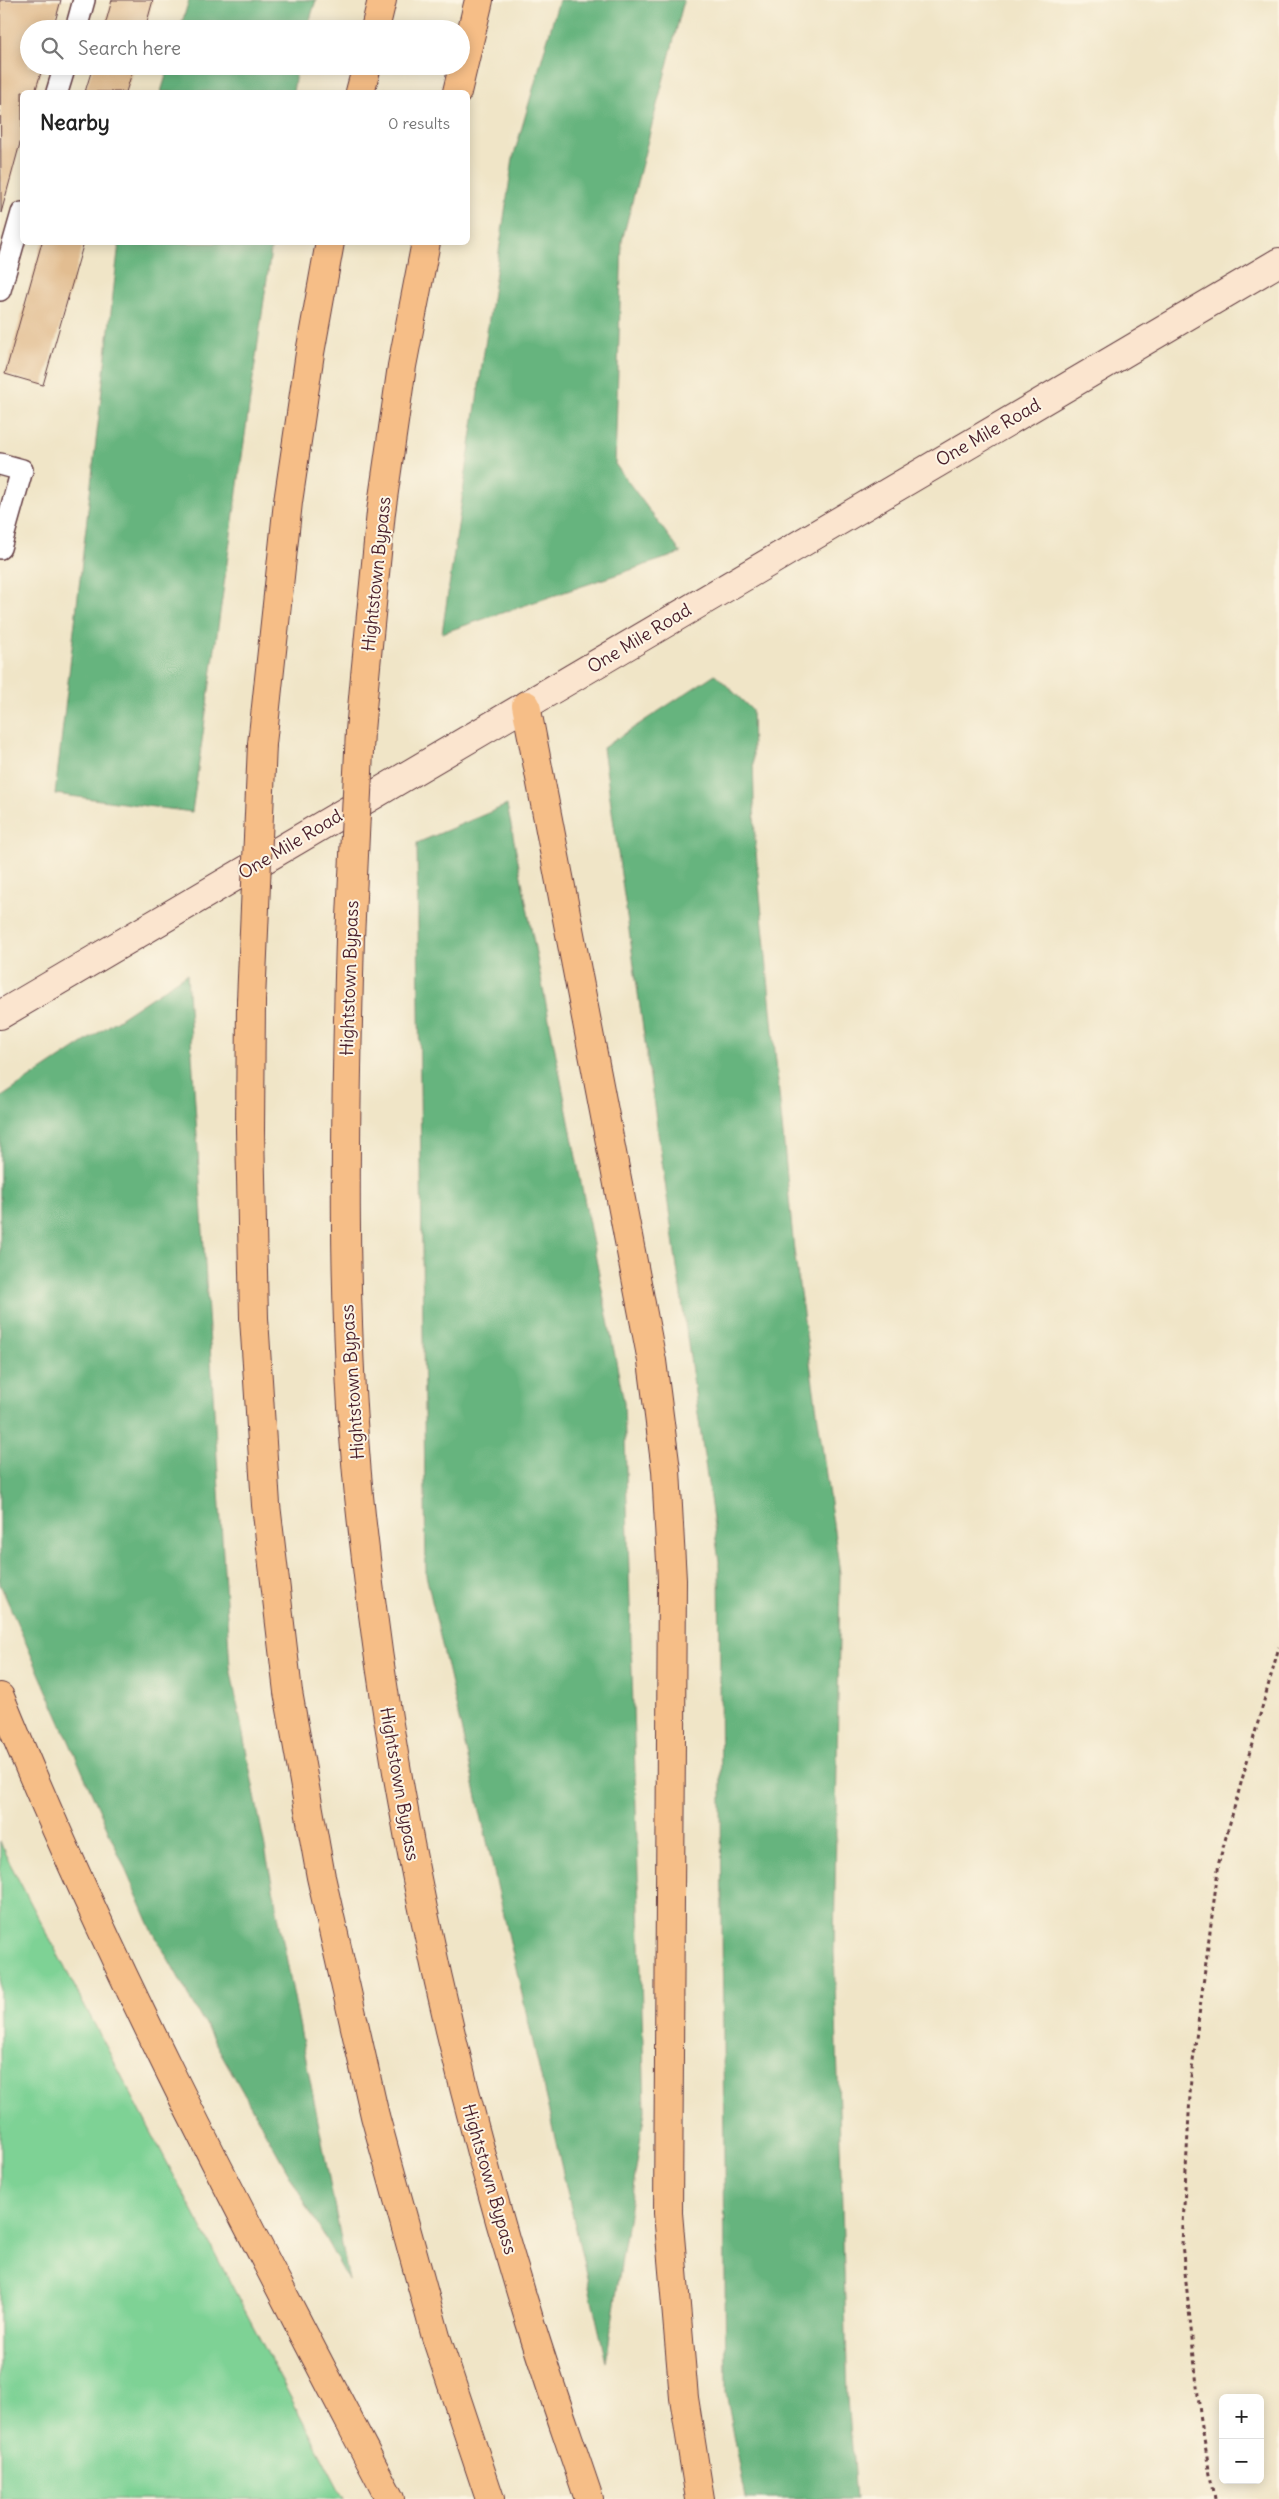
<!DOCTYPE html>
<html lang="en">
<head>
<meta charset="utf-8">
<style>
  body { margin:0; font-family:Delius,sans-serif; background:#f2f2f2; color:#222 }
  .controls { position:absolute; right:15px; bottom:15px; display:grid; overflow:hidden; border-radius:8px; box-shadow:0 2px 12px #0003 }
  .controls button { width:45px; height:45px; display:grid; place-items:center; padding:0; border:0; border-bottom:1px solid #e0e0e0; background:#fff; color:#222; font:25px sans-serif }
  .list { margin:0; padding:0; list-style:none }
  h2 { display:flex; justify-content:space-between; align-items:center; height:65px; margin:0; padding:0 20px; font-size:21px }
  h2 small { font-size:16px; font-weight:400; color:#767676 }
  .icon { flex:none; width:28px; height:28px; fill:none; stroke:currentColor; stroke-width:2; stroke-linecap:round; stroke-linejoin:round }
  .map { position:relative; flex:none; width:1279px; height:2499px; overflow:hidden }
  .search { position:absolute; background:#fff; box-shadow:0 2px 12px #0003; left:20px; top:20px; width:450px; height:55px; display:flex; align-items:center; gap:12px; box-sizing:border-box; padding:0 18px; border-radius:28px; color:#767676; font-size:19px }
  .panel { position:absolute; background:#fff; box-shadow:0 2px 12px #0003; left:20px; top:90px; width:450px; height:155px; border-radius:8px }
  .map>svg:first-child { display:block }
  .green { fill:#7ed295; stroke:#647860 }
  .forest { fill:#66b47e; stroke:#586a54 }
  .building { fill:#e2bd91 }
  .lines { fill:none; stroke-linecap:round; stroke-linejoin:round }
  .lane-casing { stroke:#633d42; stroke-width:24 }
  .secondary-casing { stroke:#633d42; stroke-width:30 }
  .highway-casing { stroke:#633d42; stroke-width:30 }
  .path { stroke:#633d42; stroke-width:3; stroke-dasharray:4 4; stroke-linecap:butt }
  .lane { stroke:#fff; stroke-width:21 }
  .secondary { stroke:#fbe5cf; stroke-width:28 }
  .highway { stroke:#f6be87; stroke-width:28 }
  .highway-bridge-casing { stroke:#633d42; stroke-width:30; stroke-linecap:butt }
  .highway-bridge { stroke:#f6be87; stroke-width:28 }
  .labels { text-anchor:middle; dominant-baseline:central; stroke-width:4; stroke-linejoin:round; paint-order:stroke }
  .street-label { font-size:18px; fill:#4a1f2b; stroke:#fcf5e5 }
</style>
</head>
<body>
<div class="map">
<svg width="1279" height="2499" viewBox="0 0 1279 2499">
  <rect width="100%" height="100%" fill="#fcf5e5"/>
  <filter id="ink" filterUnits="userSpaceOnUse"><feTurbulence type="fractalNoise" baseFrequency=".02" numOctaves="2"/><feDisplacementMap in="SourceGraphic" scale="10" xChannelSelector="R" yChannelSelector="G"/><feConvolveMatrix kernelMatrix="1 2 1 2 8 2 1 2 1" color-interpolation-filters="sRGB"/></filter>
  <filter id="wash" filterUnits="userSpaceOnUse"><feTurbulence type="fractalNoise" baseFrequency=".0096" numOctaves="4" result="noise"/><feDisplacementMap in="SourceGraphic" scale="20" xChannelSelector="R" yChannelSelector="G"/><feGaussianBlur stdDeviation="1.12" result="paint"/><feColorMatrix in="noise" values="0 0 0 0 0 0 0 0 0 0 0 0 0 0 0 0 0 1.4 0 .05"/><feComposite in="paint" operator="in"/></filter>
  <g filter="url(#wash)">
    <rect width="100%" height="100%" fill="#f0e5c7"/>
    <path class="green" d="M0,1841L5,1854L344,2499H0Z"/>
    <path class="forest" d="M189,0H316L307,29H180Z
      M559,0H684L622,241L615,464L681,553L442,633L513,158Z
      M169,66H297L293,92H161Z
      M119,243H272L192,812L55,794Z
      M715,674L752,710L755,842L794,1250L840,1573L834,1951L848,2398L856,2499H746L726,2393L719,1561L603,748Z
      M507,805L624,1402L645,2111L606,2361L426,1575L417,843Z
      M187,974L230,1667L349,2281L152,1930L0,1584V1098Z"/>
    <g id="blocks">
      <path class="building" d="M0,0H61L53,29H29V66H43L35,92H22V136L1,213Z
        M112,0H153L145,29H104Z
        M93,66H134L126,92H85Z
        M42,242H84L43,385L5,374Z"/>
    </g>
  </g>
  <g filter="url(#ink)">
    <use href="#blocks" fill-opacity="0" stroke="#633d42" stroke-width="1"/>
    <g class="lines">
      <defs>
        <path id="lane" d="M76,29L84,0
          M57,92L65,66
          M0,290L22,213
          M0,464L22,470L0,548"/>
        <path id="secondary" d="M0,1015L1279,262"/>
        <path id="highway" d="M375,29L382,0
          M360,92L367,66
          M457,92L479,0
          M365,676L381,512L402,366L426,242
          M526,705L652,1361L666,1470L672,1580L668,2213L684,2398L700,2499
          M262,744L288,502L310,353L330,242
          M350,938C345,1124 341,1311 359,1496C387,1771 445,2045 526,2309C545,2373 568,2436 589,2499
          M251,1001L250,1130L254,1318L266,1505L288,1692L321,1877L375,2116L436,2337L490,2499
          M0,1697C112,1973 252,2235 390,2499"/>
      </defs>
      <use href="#lane" class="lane-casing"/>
      <use href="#secondary" class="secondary-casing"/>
      <use href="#highway" class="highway-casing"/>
      <path class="path" d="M1214,2499L1200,2414L1182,2244L1191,2077L1219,1862L1279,1647"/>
      <use href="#lane" class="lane"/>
      <use href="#secondary" class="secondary"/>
      <use href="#highway" class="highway"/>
      <defs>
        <path id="highway-bridge" d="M350,938L360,731L365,676
          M251,1001L262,744"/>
      </defs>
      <use href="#highway-bridge" class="highway-bridge-casing"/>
      <use href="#highway-bridge" class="highway-bridge"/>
    </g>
  </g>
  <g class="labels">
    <g class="street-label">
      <text transform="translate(988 432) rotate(-30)">One Mile Road</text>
      <text transform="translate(376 574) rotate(-84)">Hightstown Bypass</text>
      <text transform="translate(639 638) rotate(-31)">One Mile Road</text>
      <text transform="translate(290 844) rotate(-31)">One Mile Road</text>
      <text transform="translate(349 978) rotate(-88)">Hightstown Bypass</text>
      <text transform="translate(352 1382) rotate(-94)">Hightstown Bypass</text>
      <text transform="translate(400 1784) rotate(80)">Hightstown Bypass</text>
      <text transform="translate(490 2179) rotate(74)">Hightstown Bypass</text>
    </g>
  </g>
</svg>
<div class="controls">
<button>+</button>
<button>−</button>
</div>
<div class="search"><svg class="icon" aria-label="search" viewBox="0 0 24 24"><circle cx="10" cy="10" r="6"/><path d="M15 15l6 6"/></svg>Search here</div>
<section class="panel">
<h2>Nearby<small>0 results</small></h2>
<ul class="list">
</ul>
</section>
</div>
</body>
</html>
